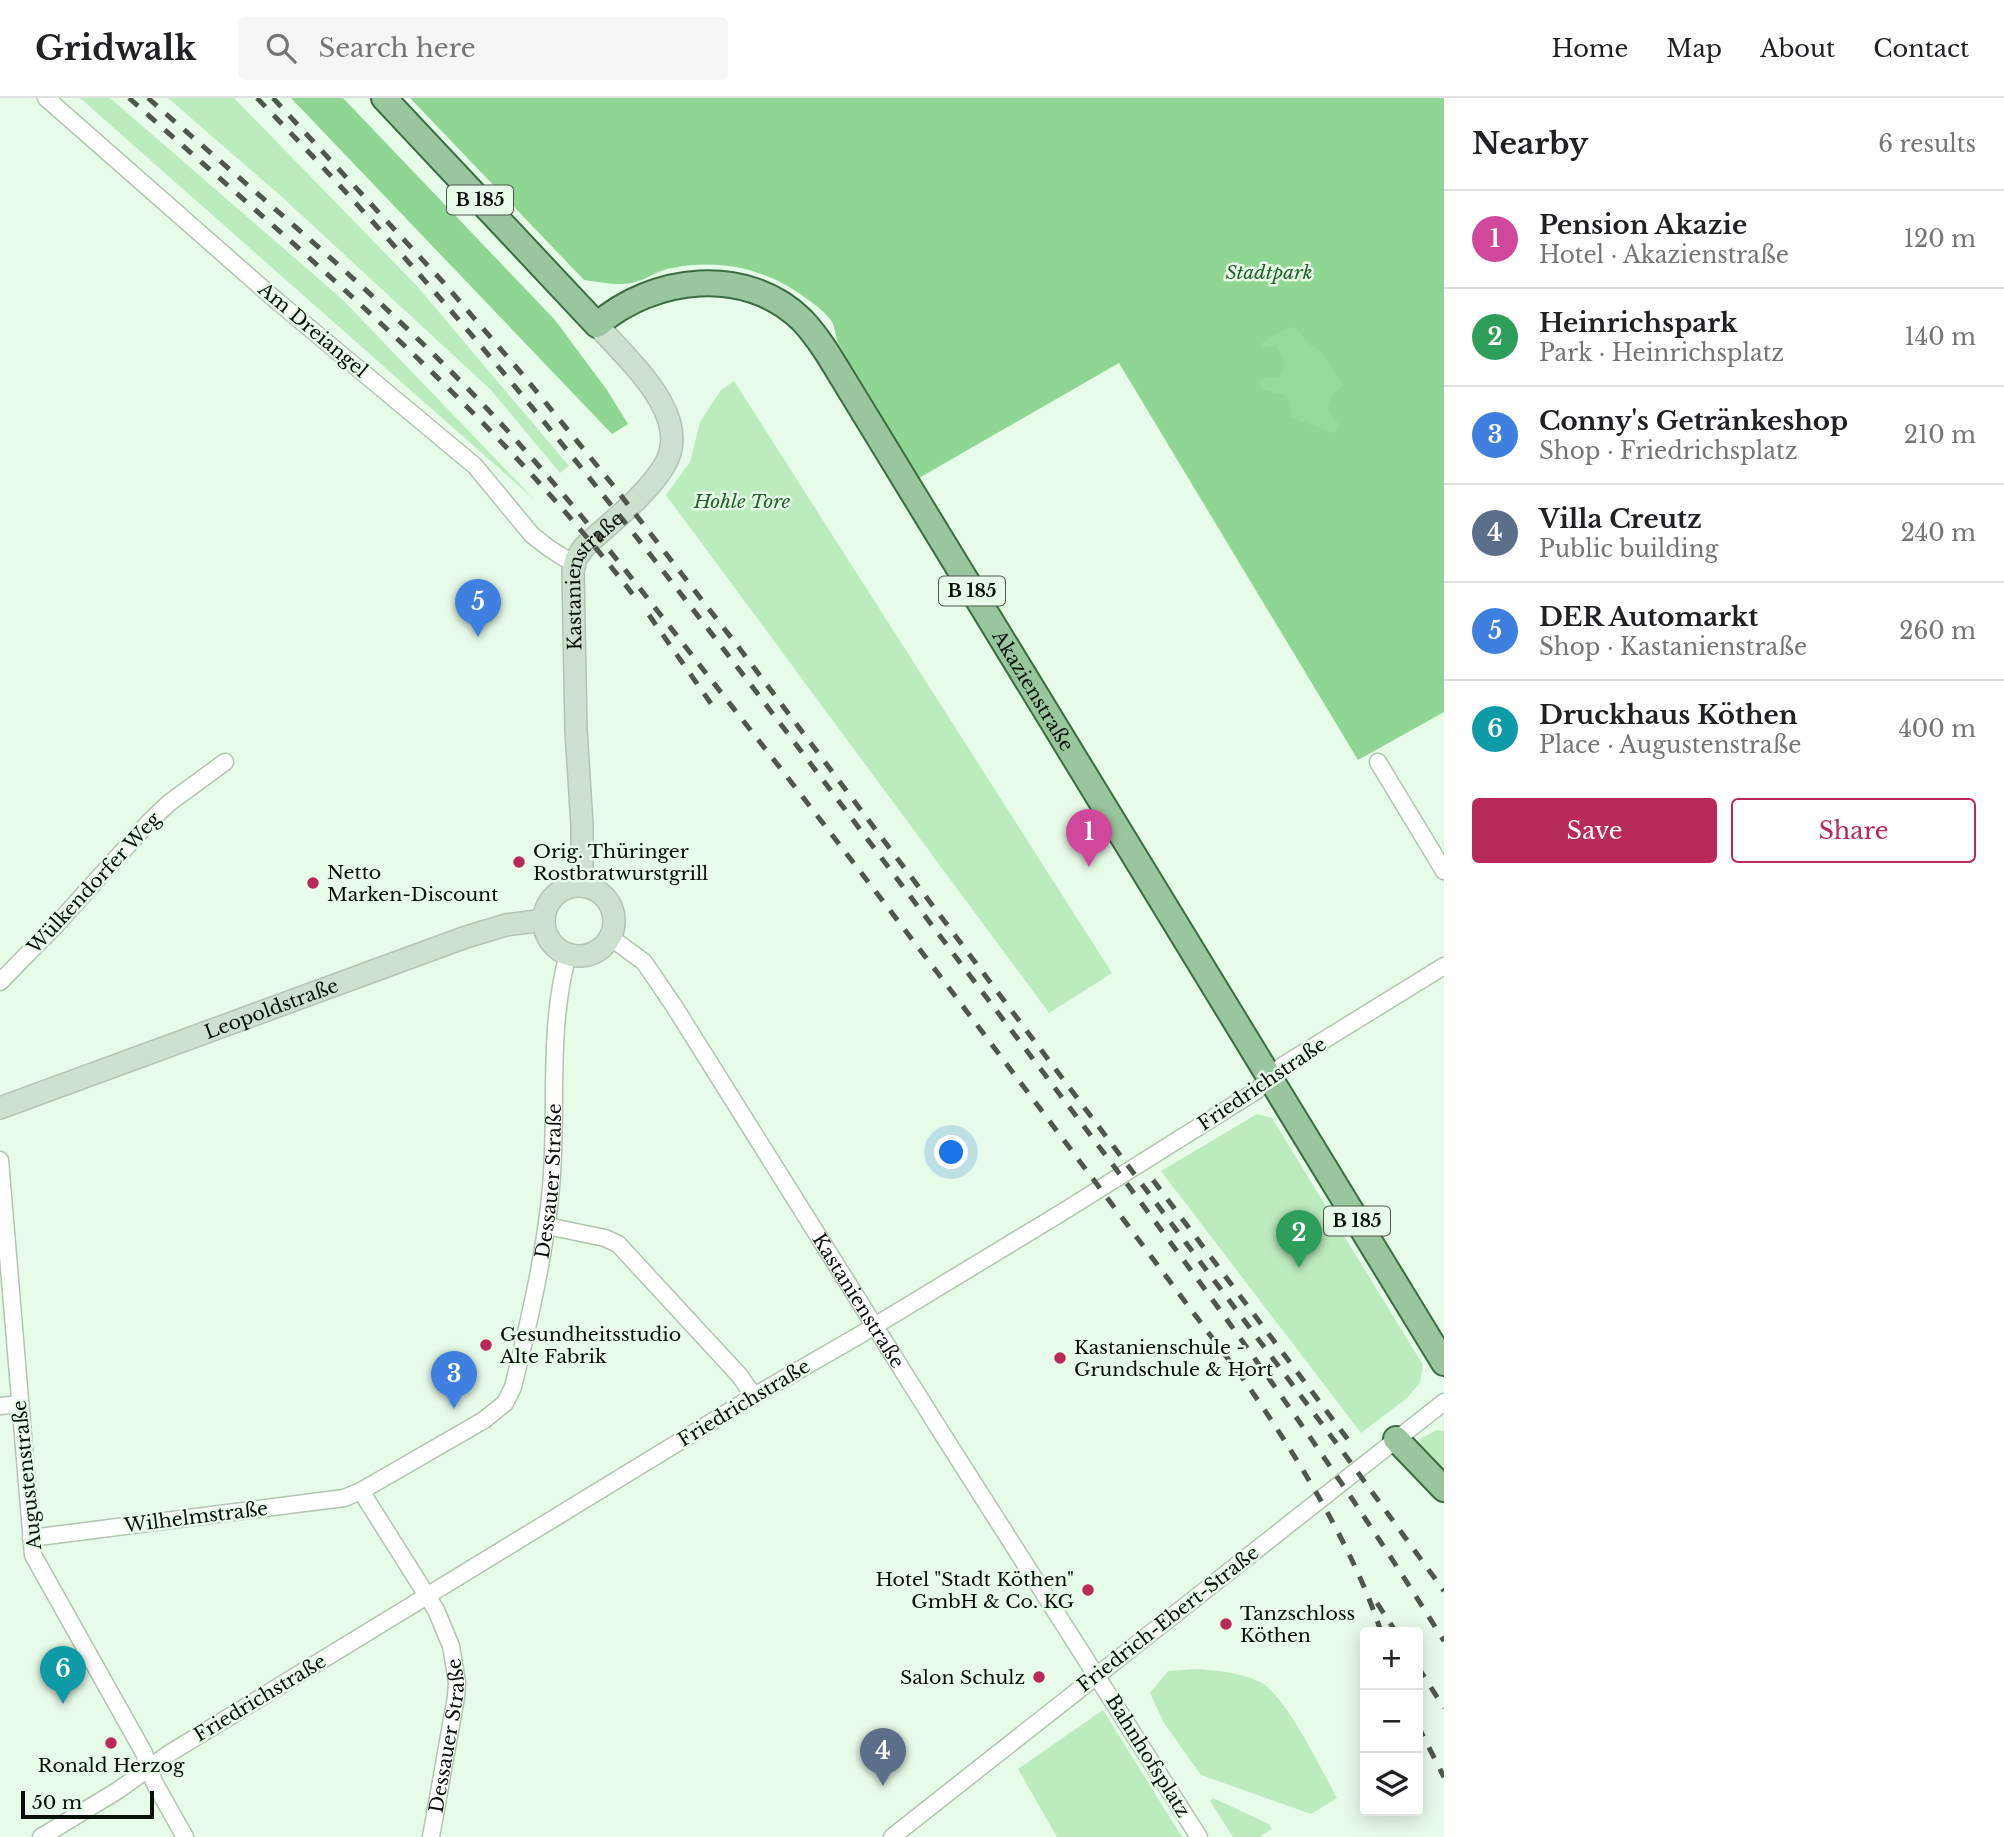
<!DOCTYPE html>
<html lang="en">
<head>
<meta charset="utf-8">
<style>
  body { margin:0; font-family:"Libre Baskerville",serif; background:#f6f6f6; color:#202124 }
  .controls { position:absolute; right:21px; bottom:21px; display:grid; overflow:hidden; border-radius:7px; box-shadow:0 4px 18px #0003 }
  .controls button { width:63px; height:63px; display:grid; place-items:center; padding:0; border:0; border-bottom:2px solid #e0e0e0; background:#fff; color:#202124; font:35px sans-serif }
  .scale { position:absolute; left:21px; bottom:18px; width:133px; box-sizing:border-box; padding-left:7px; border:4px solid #090f09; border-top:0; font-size:19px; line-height:24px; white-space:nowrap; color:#090f09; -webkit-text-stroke:5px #e7fce8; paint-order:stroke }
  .you { position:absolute; left:952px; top:1055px; width:24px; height:24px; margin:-18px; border:5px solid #fff; border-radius:50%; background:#1a73e8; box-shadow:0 0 0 10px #1a73e833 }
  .badge { display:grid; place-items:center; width:46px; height:46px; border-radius:50%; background:#b92a58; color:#fff; font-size:23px; font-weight:700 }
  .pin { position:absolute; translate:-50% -58px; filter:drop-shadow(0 2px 4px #0008) }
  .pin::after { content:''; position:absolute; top:37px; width:24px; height:21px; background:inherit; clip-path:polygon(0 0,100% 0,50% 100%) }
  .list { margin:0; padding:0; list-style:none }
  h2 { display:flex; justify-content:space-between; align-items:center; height:91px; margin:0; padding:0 28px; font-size:30px }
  h2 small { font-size:23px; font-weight:400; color:#757577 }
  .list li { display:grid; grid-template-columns:46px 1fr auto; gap:21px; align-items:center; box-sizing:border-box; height:98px; padding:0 28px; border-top:2px solid #e0e0e0 }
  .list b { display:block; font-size:26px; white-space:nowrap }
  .list p { margin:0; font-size:23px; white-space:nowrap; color:#757577 }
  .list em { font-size:23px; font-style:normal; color:#757577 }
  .actions { display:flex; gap:14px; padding:21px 28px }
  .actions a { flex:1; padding:16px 0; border:2px solid #b92a58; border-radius:7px; text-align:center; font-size:24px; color:#b92a58 }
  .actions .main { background:#b92a58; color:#fff }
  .icon { flex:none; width:38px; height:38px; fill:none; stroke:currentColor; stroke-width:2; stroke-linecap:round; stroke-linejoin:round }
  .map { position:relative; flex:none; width:1444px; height:1739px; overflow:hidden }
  header { display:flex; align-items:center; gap:42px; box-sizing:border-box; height:98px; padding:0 35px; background:#fff; border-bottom:2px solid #e0e0e0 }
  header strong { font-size:33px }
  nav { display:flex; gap:38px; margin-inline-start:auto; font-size:24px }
  .search { width:490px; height:63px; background:#f6f6f6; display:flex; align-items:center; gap:18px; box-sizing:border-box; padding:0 24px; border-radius:7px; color:#757577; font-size:26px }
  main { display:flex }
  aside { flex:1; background:#fff }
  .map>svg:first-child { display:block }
  .green { fill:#bcebbe }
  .forest { fill:#8fd593 }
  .water { fill:#95db99 }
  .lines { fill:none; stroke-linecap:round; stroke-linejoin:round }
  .minor-casing { stroke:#b1c5b1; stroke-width:19 }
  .secondary-casing { stroke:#b1c5b1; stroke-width:24 }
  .primary-casing { stroke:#3b6d40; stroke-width:28 }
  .minor { stroke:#fff; stroke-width:16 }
  .secondary { stroke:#cce2ce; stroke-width:21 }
  .primary { stroke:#9ac69e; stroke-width:24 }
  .rail { stroke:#4d574d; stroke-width:5; stroke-dasharray:12 12; stroke-linecap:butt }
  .poi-dot { fill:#b92a58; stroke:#e7fce8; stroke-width:2.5 }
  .labels { text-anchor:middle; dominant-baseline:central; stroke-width:5; stroke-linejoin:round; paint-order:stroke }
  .shield { fill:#e7fce8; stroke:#4c564c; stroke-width:2 }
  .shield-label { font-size:18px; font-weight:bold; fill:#090f09 }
  .park-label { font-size:19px; font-style:italic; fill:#1e6428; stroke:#e7fce8 }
  .street-label { font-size:19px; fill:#090f09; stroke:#e7fce8 }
  .poi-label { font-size:19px; fill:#090f09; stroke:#e7fce8; text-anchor:start }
</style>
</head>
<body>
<header>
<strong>Gridwalk</strong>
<div class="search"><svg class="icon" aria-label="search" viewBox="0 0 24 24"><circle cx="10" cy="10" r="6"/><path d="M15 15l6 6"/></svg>Search here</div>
<nav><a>Home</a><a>Map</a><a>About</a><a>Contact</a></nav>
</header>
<main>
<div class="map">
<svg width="1444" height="1739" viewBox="0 0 1444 1739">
  <rect width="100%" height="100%" fill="#e7fce8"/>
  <path class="green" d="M80,0H110L342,201L535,402Z
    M168,0H234L417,188L569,368L560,375L490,291L282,99Z
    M734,283L1112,875L1049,915L666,397L690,364L700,324L721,292Z
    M1257,1016L1272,1020L1423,1267L1420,1285L1407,1300L1361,1335L1161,1073Z
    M1437,1332L1444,1333V1379C1433,1367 1418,1358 1420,1341Z
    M1197,1571C1218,1573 1240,1574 1260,1584C1286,1597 1322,1673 1337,1700L1311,1716L1201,1677L1164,1625L1150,1595L1168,1573Z
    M1103,1612L1182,1739H1057L1018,1671Z
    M1213,1700L1269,1726L1272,1731L1259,1739H1233L1210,1703Z"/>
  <path class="forest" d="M291,0H343L555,222L607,292L628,326L612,336Z
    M410,0H1444V614L1358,662L1119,265L919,380L838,245C836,239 835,230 832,224C826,213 802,197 791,190C754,168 714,162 672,170C658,172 646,182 632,185C617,188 600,184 584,182Z"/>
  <path class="water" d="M1295,229L1311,248L1322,254L1343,287L1332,297L1327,310L1340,328L1334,335L1292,320L1290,304L1285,297L1262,292L1259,284L1264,279L1280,280L1285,266L1276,248L1263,250L1260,247C1265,241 1287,230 1295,229Z"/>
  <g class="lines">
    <defs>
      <g id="minor">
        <path d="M46,0L277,203L475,368L532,437L550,451L574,466"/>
        <path d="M1378,664L1444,773"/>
        <path id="s1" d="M610,839L644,864L674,908L943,1337L1199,1739"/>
        <path d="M0,884L56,827L149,724L169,705L225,664"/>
        <path d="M0,1062L33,1457L144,1655L154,1684L185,1739"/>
        <path d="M547,1128L605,1140L618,1146L739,1277L754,1298"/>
        <path d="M0,1308L19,1306"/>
        <path d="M31,1440L344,1400L361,1393"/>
        <path d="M41,1739L117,1693L170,1655L754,1298L858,1238L1061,1115L1256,993L1282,968L1444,868"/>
        <path id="s2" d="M431,1739L456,1599L457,1584L451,1548L436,1512L361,1393L484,1322L505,1305L513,1289C529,1224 545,1156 551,1090C558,1012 547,932 568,856"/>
        <path d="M892,1739L1444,1304"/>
      </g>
      <g id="secondary">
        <path id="s3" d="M582,788V727L576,632L573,473L576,461L584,449C609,426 646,398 664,368C695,319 627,261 597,227"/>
        <circle cx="579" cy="823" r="35"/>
        <path id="s4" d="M0,1010L466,839L506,827L544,822"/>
      </g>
      <g id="primary">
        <path id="s5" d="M384,0L597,227C653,178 746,167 802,222C818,239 830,259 842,279L1444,1265"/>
        <path d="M1396,1341L1444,1391"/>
      </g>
    </defs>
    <use href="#minor" class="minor-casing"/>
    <use href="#secondary" class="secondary-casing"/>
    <use href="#primary" class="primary-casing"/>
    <use href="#minor" class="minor"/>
    <use href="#secondary" class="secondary"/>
    <use href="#primary" class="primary"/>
    <path class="rail" d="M129,0C305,157 489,309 634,498
      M148,0C269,107 395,210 504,329C594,427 673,534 756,639C922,851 1082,1067 1244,1282C1295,1355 1354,1450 1381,1534
      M257,0C506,256 718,542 931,826C1108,1061 1289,1293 1444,1543
      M273,0L443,184L523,277L612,386L740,551L1343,1354L1444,1493
      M649,517L712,607
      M1153,1082L1352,1347
      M1377,1505L1396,1534
      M1418,1569L1444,1610
      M1418,1628L1444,1679"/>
  </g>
  <g class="poi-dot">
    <circle cx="519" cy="764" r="7"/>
    <circle cx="313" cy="785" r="7"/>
    <circle cx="486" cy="1247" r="7"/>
    <circle cx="1060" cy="1260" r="7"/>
    <circle cx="1088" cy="1492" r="7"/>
    <circle cx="1226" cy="1526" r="7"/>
    <circle cx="1039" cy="1579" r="7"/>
    <circle cx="111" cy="1645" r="7"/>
  </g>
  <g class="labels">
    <g class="shield">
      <rect x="447" y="87.5" width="66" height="29" rx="5"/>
      <rect x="939" y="478.5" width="66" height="29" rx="5"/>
      <rect x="1324" y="1108.5" width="66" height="29" rx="5"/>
    </g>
    <g class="shield-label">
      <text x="480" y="102">B 185</text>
      <text x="972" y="493">B 185</text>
      <text x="1357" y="1123">B 185</text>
    </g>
    <g class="park-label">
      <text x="1269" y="174">Stadtpark</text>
      <text x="742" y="403">Hohle Tore</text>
    </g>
    <g class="street-label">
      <text transform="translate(313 232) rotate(40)">Am Dreiangel</text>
      <text stroke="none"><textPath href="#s3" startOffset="313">Kastanienstraße</textPath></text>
      <text stroke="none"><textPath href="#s5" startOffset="973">Akazienstraße</textPath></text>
      <text transform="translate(94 785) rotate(-47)">Wülkendorfer Weg</text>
      <text stroke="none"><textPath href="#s4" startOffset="289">Leopoldstraße</textPath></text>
      <text transform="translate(1262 986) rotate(-34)">Friedrichstraße</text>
      <text stroke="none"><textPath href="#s2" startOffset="770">Dessauer Straße</textPath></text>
      <text stroke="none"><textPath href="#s1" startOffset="443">Kastanienstraße</textPath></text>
      <text transform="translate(744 1305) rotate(-31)">Friedrichstraße</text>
      <text transform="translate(27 1377) rotate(-96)">Augustenstraße</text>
      <text transform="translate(196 1419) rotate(-7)">Wilhelmstraße</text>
      <text transform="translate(1168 1521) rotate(-38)">Friedrich-Ebert-Straße</text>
      <text transform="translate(260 1600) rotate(-31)">Friedrichstraße</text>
      <text stroke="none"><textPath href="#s2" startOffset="103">Dessauer Straße</textPath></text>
      <text transform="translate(1148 1658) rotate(58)">Bahnhofsplatz</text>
    </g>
    <g class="poi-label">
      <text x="533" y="753">Orig. Thüringer<tspan x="533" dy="22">Rostbratwurstgrill</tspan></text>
      <text x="327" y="774">Netto<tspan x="327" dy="22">Marken-Discount</tspan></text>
      <text x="500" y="1236">Gesundheitsstudio<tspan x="500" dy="22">Alte Fabrik</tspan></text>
      <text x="1074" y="1249">Kastanienschule -<tspan x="1074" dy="22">Grundschule &amp; Hort</tspan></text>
      <text x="1074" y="1481" text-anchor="end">Hotel "Stadt Köthen"<tspan x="1074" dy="22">GmbH &amp; Co. KG</tspan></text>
      <text x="1240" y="1515">Tanzschloss<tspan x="1240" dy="22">Köthen</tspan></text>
      <text x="1025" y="1579" text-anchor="end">Salon Schulz</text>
      <text x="111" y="1667" text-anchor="middle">Ronald Herzog</text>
    </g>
  </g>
</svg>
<div class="controls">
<button>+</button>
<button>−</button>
<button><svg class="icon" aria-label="layers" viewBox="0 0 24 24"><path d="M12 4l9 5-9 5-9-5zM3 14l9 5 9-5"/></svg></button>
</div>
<div class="scale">50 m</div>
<div class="you"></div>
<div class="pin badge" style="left:1089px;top:769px;background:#d1479c">1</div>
<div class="pin badge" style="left:1299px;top:1170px;background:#2e9e5b">2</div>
<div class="pin badge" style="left:454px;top:1311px;background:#3f7fe0">3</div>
<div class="pin badge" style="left:883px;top:1688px;background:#5c6f8a">4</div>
<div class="pin badge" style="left:478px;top:539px;background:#3f7fe0">5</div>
<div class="pin badge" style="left:63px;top:1606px;background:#0f9aa8">6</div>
</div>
<aside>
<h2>Nearby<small>6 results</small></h2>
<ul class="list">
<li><span class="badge" style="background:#d1479c">1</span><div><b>Pension Akazie</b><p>Hotel · Akazienstraße</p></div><em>120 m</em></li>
<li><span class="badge" style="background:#2e9e5b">2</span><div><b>Heinrichspark</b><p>Park · Heinrichsplatz</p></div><em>140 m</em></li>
<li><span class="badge" style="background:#3f7fe0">3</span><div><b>Conny's Getränkeshop</b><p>Shop · Friedrichsplatz</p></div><em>210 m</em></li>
<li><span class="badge" style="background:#5c6f8a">4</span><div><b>Villa Creutz</b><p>Public building</p></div><em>240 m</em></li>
<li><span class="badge" style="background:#3f7fe0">5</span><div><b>DER Automarkt</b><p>Shop · Kastanienstraße</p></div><em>260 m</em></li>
<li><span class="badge" style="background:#0f9aa8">6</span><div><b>Druckhaus Köthen</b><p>Place · Augustenstraße</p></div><em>400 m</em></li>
</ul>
<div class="actions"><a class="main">Save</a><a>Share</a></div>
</aside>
</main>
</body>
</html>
